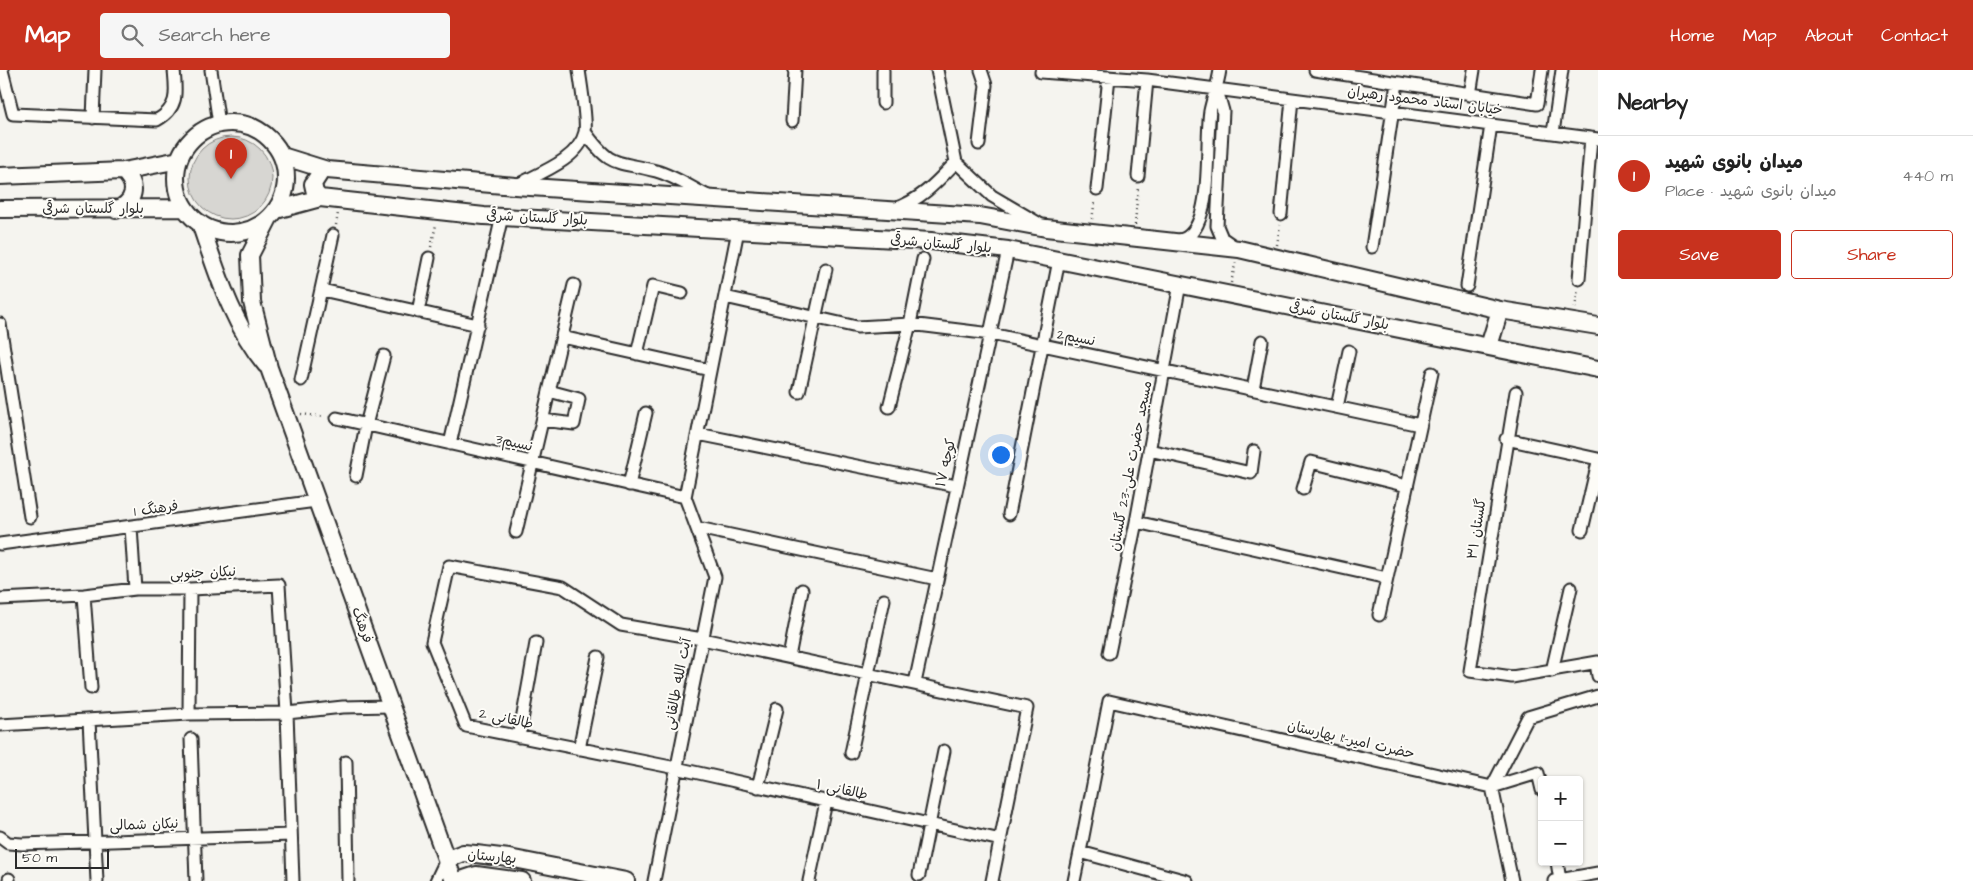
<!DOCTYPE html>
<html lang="en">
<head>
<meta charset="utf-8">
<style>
  body { margin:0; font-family:"Architects Daughter","Playpen Sans Arabic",sans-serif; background:#f6f6f6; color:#222 }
  .controls { position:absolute; right:15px; bottom:15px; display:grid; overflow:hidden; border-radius:5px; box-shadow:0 1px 4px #0004 }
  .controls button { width:45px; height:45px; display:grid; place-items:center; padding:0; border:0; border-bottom:1px solid #e0e0e0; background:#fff; color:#222; font:25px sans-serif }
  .scale { position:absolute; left:15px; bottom:12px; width:94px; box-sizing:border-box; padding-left:5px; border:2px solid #2b2b2b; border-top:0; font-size:14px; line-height:18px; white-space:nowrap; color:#2b2b2b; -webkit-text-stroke:4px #fdfcf7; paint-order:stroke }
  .you { position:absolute; left:1000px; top:384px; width:18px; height:18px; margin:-12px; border:4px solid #fff; border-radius:50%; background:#1a73e8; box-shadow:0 0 0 8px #1a73e833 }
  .badge { display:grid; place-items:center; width:32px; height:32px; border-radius:50%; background:#c8321e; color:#fff; font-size:16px; font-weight:700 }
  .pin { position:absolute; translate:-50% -41px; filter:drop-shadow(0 1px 2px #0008) }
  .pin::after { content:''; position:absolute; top:26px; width:18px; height:15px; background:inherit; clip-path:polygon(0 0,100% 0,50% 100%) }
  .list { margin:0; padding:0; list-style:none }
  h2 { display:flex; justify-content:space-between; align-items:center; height:65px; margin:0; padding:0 20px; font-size:21px }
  h2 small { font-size:16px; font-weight:400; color:#767676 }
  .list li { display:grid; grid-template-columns:32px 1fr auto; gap:15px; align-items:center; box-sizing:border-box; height:80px; padding:0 20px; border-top:1px solid #e0e0e0 }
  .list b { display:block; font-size:19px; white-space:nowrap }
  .list p { margin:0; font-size:16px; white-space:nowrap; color:#767676 }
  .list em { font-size:16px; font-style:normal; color:#767676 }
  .actions { display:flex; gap:10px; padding:15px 20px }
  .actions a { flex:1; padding:11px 0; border:1px solid #c8321e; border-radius:5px; text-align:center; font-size:18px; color:#c8321e }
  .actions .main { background:#c8321e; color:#fff }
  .icon { flex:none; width:28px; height:28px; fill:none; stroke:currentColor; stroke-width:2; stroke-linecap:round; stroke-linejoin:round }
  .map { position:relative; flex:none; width:1598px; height:811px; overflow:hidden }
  header { display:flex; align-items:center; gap:30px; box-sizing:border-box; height:70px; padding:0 25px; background:#c8321e; color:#fff }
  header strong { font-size:24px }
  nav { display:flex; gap:28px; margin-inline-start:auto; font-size:18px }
  .search { width:350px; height:45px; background:#f6f6f6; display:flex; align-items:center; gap:12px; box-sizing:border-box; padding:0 18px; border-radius:5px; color:#767676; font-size:19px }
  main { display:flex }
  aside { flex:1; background:#fff }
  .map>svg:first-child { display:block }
  .green { fill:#d7d6d2; stroke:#81807e }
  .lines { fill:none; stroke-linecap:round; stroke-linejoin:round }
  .street-casing { stroke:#2b2b2b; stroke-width:15 }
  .secondary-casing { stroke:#2b2b2b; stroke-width:20 }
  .path { stroke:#2b2b2b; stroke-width:2.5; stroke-dasharray:1 4; stroke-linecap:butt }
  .street { stroke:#fdfcf7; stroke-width:11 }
  .secondary { stroke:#fdfcf7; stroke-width:16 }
  .labels { text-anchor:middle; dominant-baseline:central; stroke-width:4; stroke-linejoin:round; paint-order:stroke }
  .street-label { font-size:14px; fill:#2b2b2b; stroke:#fdfcf7 }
</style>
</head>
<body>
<header>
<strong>Map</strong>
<div class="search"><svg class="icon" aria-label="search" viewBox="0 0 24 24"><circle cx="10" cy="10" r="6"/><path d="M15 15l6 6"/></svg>Search here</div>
<nav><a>Home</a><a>Map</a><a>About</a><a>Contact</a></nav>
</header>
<main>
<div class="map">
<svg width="1598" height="811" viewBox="0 0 1598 811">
  <rect width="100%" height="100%" fill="#f5f4ef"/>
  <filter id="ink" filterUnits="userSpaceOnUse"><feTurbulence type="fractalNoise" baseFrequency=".02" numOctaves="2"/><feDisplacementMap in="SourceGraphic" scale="10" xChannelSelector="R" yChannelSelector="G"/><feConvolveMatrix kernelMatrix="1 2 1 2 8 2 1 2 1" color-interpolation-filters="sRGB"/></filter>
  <g filter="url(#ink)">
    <path class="green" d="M190 108a41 41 0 1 1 82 0a41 41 0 1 1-82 0Z"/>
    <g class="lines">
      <defs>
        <path id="street" d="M2,0L13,44L157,50C179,38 176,22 174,0
          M211,0L219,54
          M937,0L956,92
          M1042,0L1041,2L1147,10L1598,69
          M1315,0L1537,34L1542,0
          M1217,20L1223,41L1217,156L1222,168L1235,177
          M1470,25L1474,0
          M883,33V0
          M93,48L95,0
          M792,51L795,0
          M585,62C612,99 615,90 656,101C674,106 692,118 708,126
          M1553,63L1562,0
          M979,74L986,15L981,0
          M956,92L992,126L1038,153
          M1138,106L1147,10
          M515,116C537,104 579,90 585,62C587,49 581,15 579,0
          M1097,119L1109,7
          M894,139C921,130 937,112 956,92
          M1281,144L1292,29
          M1176,171C1180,170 1184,169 1187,167C1214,149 1205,71 1210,41C1213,27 1218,14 1220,0
          M1372,177L1397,13
          M1579,209L1591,68
          M1467,216L1491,55
          M322,220L478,255
          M725,227L857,257L910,254L991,264L1420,355
          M418,242L429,188
          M0,254L30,447
          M562,267L710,300
          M637,284L653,216L682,223
          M301,310L333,165
          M1253,319L1262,271
          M799,322L826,199
          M1516,322L1470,601L1512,607L1598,592
          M889,337L910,254L923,189
          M1337,337L1349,281
          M337,348L685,427
          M543,350L574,354L579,329L549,321
          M698,364L956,416
          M1506,369L1598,389
          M450,374L502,146
          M1149,380L1251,403L1254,381
          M356,406L366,355L384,286
          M629,415L646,343
          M1303,419L1311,392L1407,416
          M685,427L738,160
          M1009,444L1059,190
          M1136,452L1387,508
          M131,457L135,519
          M698,458L937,509
          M1582,460L1598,392
          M516,462L574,215
          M0,474L316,431
          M84,525L91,618
          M0,529L84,525L135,519H190L279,515L287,643L293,811
          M1379,545L1432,303
          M1109,583L1136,452L1180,214
          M789,587L802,520
          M1596,593L1598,606
          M1552,601L1571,518
          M915,613L1008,180
          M189,644L190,519
          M89,650L97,811
          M0,655L189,644L287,643L343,637L391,636
          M519,667L536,573
          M191,669L196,811
          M579,679L598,587
          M851,683L884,530
          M346,692L348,811
          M758,717L777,639
          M1492,717L1528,647L1598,626
          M1492,717L1538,703L1542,720
          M0,767L8,773L22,774L291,765
          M1557,792L1560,810
          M919,805L944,681
          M9,811V809
          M436,811L446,790
          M654,811L715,507L685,427
          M809,811L826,732
          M992,811L1027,638L702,569L621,555L563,517L449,496L432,572L466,656L676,698L1001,770
          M1074,811L1080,782
          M1187,811L1080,782L1109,631L1492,717L1512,811
          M1554,811L1598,803"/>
        <path id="secondary" d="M176 108a55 55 0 1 1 110 0a55 55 0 1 1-110 0Z
          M282,86L327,100L515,116L980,146L1046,158L1239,179L1500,240L1598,256
          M0,106L123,101L179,90
          M320,128L315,123L313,114L322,100
          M0,139L185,138
          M116,140C135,132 139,115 123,101
          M276,140L320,128L484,146L931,171L1008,180L1598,299
          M269,148L250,185L252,232L269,298L454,811
          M200,153C217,202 232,254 266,295
          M1489,276L1500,240
          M446,790L463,783L476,784L509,788L626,811
          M458,811L476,805L522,811"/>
      </defs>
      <use href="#street" class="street-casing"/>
      <use href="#secondary" class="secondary-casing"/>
      <path class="path" d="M1092,149L1095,130
        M336,155L338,143
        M1135,155L1138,116
        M1277,175L1280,155
        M431,177L436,155
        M1231,213L1236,191
        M1575,238L1578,219
        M301,344L325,347"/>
      <use href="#street" class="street"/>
      <use href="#secondary" class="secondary"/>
    </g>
  </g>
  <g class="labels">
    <g class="street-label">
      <text transform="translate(1425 31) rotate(7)">خیابان استاد محمود رهبران</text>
      <text x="93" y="139">بلوار گلستان شرقی</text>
      <text transform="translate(537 148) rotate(3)">بلوار گلستان شرقی</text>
      <text transform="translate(941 174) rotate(5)">بلوار گلستان شرقی</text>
      <text transform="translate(1339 246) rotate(11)">بلوار گلستان شرقی</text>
      <text transform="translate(1076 268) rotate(11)">نسیم2</text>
      <text transform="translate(514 373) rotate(13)">نسیم3</text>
      <text transform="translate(946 393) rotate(-77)">کوچه ۱۷</text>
      <text transform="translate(1131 396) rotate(-79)">مسجد حضرت علی-23 گلستان</text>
      <text transform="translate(156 439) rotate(-8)">فرهنگ 1</text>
      <text transform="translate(1477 459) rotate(-81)">گلستان ۳۱</text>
      <text transform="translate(203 503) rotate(-2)">نیکان جنوبی</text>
      <text transform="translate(362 555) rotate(70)">فرهنگ</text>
      <text transform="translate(678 614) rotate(-79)">آیت الله طالقانی</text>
      <text transform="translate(506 649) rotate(12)">طالقانی 2</text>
      <text transform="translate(1351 670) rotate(13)">حضرت امیر-11 بهارستان</text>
      <text transform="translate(842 720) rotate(12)">طالقانی ۱</text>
      <text transform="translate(144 755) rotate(-2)">نیکان شمالی</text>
      <text transform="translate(492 787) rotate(5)">بهارستان</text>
    </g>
  </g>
</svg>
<div class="controls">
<button>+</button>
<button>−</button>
</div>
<div class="scale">50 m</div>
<div class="you"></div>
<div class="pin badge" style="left:231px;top:109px">1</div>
</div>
<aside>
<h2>Nearby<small></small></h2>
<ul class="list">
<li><span class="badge">1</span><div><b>میدان بانوی شهید</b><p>Place · میدان بانوی شهید</p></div><em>440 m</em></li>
</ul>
<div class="actions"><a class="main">Save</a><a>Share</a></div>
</aside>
</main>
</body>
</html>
